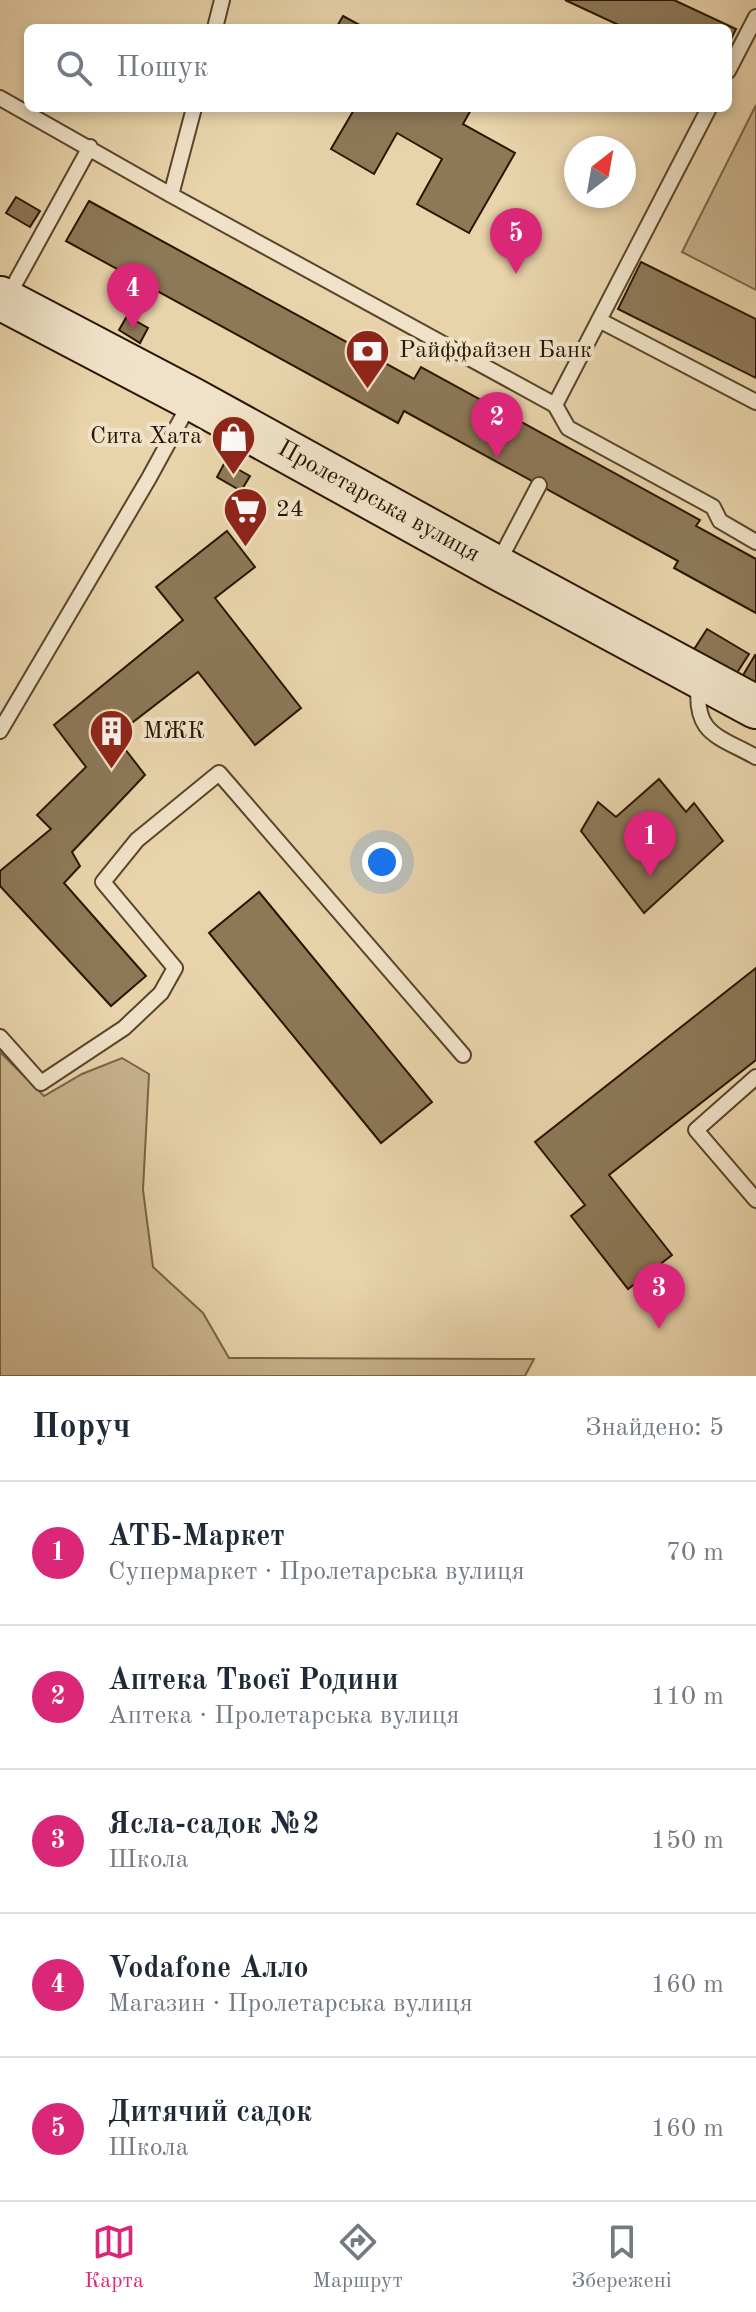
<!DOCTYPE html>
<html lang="uk">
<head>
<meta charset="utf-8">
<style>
  body { margin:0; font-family:"Old Standard TT",serif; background:#f2f2f3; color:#1f2937 }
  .compass { position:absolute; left:564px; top:136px; width:72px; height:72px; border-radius:50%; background:#fff; box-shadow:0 4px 12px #0003; rotate:31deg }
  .you { position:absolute; left:382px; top:862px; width:28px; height:28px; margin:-20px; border:6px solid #fff; border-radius:50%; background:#1a73e8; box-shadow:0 0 0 12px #1a73e833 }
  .badge { display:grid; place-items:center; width:52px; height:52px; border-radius:50%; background:#db2777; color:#fff; font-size:26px; font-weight:700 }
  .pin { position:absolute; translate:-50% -66px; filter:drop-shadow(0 2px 4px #0008) }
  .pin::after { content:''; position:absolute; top:42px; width:28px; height:24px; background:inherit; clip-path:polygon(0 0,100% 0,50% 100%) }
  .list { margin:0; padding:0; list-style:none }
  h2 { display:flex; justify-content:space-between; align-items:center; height:104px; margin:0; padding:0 32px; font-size:34px }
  h2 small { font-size:26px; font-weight:400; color:#747a83 }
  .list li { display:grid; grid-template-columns:52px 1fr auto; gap:24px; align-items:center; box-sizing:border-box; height:144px; padding:0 32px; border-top:2px solid #e0e1e3 }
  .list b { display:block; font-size:30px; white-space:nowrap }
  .list p { margin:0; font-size:26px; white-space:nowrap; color:#747a83 }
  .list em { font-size:26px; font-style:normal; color:#747a83 }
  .icon { flex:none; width:44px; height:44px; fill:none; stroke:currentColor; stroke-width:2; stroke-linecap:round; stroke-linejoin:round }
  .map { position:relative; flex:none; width:756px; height:1376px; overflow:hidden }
  .search { position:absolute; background:#fff; box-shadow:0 4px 12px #0003; left:24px; right:24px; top:24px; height:88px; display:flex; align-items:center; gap:20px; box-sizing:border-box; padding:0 28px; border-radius:12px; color:#747a83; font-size:30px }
  .sheet { height:824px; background:#fff }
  nav { display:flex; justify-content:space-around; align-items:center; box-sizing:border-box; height:112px; border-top:2px solid #e0e1e3; background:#fff; font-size:22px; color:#747a83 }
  nav a { display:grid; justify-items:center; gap:4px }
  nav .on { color:#db2777 }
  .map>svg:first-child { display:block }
  .green { fill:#c8b38d; stroke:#796446; stroke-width:2 }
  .building { fill:#8d7858; stroke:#2a1600; stroke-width:2 }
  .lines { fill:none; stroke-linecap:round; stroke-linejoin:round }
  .lane-casing { stroke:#5a452a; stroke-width:18 }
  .secondary-casing { stroke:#2a1600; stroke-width:46 }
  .lane { stroke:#f0e2c8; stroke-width:14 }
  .secondary { stroke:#f0e2c8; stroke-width:42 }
  .labels { text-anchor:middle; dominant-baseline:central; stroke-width:8; stroke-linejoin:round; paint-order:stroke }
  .poi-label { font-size:24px; fill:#2a1600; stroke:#f0e2c8; text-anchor:start }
  .street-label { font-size:24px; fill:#2a1600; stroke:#f0e2c8 }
</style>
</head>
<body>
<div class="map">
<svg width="756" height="1376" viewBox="0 0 756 1376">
  <rect width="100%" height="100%" fill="#e8d3aa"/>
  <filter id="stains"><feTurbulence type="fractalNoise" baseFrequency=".0025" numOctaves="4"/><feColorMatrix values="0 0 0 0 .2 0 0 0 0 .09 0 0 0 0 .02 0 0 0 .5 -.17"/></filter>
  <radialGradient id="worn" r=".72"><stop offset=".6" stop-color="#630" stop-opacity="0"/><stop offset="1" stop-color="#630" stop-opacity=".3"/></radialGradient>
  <path class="green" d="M756,105V290L682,252Z
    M0,1052L44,1096L82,1074L122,1058L149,1074L143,1190L153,1267L203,1313L229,1358L534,1359L525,1376H0Z"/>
  <path class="building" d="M565,0H674L736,29L728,45V28H625Z
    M343,16L365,28H336Z
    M355,108H472L463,124L515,153L469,233L417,204L442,159L397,133L374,174L331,149Z
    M16,197L40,211L30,227L6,213Z
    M89,201L414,379L421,367L700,520L696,526L756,559V613L674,568L678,561L404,411L398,423L66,241Z
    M641,262L756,319V378L618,309Z
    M127,316L148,328L140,343L119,330Z
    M225,462L250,476L241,491L217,477Z
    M227,531L255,567L215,598L301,708L255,745L198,672L115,736L145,775L72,852L80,866L64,883L146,976L111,1006L0,886V871L51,829L37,815L86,767L54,725L183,620L156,587Z
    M707,629L749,654L735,676L693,651Z
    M755,655L756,656V685L742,677Z
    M659,779L686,812L694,803L723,841L644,913L581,831L598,802L616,817Z
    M259,892L432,1102L381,1143L209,933Z
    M756,968V1060L609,1175L672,1255L628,1289L571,1216L585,1205L535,1142Z"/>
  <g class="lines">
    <defs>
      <path id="lane" d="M215,28L222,0
        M728,71L756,17
        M0,98L171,195L555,405L568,428L713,507L720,521L756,542
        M171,195L194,108
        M7,298L90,147
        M599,320L756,402
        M555,405L709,108
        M498,563L539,485
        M699,681C693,734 716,735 756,757
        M0,731L149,478L190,403
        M0,1037L41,1083L124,1028L161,993L175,968L103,882L137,840L219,773L463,1055
        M756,1077L696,1130L756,1200"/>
      <g id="secondary">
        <path id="s1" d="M0,298L192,399L496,567L756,707"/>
      </g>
    </defs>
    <use href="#lane" class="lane-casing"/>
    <use href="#secondary" class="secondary-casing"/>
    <use href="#lane" class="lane"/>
    <use href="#secondary" class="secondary"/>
  </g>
  <defs>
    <symbol id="bank-pin" viewBox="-11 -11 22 30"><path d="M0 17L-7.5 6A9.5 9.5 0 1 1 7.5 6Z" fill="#8f2418" stroke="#f0e2c8"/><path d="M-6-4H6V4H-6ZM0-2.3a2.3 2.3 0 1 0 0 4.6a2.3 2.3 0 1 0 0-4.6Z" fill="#fff"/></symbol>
    <symbol id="shop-pin" viewBox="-11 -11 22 30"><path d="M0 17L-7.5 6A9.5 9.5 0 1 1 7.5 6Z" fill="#8f2418" stroke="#f0e2c8"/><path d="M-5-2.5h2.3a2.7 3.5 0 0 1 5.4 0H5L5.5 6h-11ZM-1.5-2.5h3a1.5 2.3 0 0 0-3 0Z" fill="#fff"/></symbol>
    <symbol id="supermarket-pin" viewBox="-11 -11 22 30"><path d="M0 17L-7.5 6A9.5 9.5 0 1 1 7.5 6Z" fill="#8f2418" stroke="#f0e2c8"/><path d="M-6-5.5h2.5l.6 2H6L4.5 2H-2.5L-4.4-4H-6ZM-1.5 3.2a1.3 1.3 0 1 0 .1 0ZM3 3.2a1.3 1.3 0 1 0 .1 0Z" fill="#fff"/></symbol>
    <symbol id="building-pin" viewBox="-11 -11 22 30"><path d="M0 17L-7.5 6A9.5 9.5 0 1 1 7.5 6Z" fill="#8f2418" stroke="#f0e2c8"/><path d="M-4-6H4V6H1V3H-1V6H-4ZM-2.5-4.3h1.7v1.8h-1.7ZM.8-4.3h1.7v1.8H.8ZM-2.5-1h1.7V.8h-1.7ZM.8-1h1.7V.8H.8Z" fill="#fff"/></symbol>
  </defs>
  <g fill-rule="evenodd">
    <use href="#bank-pin" x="342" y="326" width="51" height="69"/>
    <use href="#shop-pin" x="208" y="412" width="51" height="69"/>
    <use href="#supermarket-pin" x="220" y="484" width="51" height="69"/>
    <use href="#building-pin" x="86" y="706" width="51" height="69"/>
  </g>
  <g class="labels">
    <g class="poi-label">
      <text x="399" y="351">Райффайзен Банк</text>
      <text x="202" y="437" text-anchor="end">Сита Хата</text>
      <text x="276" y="510">24</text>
      <text x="143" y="732">МЖК</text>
    </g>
    <g class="street-label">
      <text stroke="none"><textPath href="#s1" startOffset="430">Пролетарська вулиця</textPath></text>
    </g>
  </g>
  <rect width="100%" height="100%" filter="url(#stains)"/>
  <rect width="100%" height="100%" fill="url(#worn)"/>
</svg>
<svg class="compass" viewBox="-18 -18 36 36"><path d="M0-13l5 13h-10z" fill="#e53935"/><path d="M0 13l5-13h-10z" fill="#747a83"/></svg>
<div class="you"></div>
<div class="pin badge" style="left:650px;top:877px">1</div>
<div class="pin badge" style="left:497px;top:458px">2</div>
<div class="pin badge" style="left:659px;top:1329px">3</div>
<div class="pin badge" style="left:133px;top:329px">4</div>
<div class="pin badge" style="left:516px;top:274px">5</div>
<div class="search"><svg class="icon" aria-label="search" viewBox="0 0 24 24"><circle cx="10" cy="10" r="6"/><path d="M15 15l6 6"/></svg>Пошук</div>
</div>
<section class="sheet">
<h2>Поруч<small>Знайдено: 5</small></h2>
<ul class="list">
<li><span class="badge">1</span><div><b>АТБ-Маркет</b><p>Супермаркет · Пролетарська вулиця</p></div><em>70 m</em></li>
<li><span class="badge">2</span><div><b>Аптека Твоєї Родини</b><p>Аптека · Пролетарська вулиця</p></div><em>110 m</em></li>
<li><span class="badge">3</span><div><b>Ясла-садок №2</b><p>Школа</p></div><em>150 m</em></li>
<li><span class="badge">4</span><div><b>Vodafone Алло</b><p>Магазин · Пролетарська вулиця</p></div><em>160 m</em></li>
<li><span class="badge">5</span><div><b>Дитячий садок</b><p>Школа</p></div><em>160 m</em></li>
</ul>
</section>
<nav>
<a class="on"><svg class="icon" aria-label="map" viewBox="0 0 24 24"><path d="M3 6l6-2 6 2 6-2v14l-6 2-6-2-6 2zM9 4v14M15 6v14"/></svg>Карта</a>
<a><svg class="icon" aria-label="directions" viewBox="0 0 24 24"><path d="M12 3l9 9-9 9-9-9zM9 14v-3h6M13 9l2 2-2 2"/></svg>Маршрут</a>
<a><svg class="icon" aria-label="saved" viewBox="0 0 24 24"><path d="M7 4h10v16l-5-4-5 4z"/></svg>Збережені</a>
</nav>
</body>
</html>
